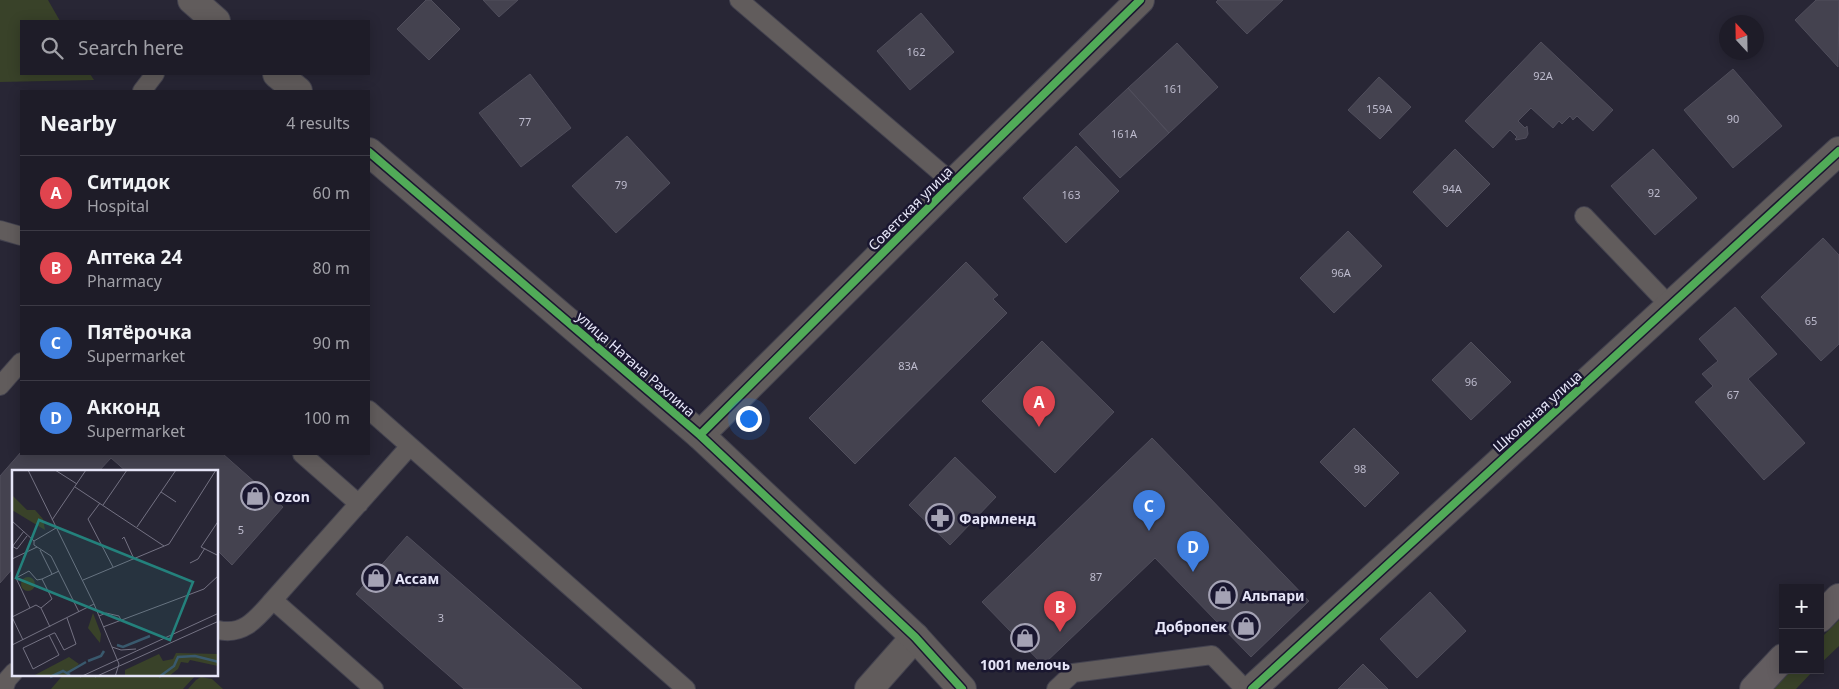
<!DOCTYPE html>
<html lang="en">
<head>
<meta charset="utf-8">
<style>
  body { margin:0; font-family:"Noto Sans",sans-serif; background:#2b2934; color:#f1f3f6 }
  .controls { position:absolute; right:15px; bottom:15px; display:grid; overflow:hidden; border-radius:0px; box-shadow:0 2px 12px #0003 }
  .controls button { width:45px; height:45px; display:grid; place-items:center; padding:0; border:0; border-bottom:1px solid #3c3a45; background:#1e1c28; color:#f1f3f6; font:25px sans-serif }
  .compass { position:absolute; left:1719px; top:15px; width:45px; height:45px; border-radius:50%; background:#1e1c28; box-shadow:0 2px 12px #0003; rotate:338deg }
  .you { position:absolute; left:748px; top:418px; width:18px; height:18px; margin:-12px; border:4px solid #fff; border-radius:50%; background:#1a73e8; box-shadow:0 0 0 8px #1a73e833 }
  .badge { display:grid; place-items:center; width:32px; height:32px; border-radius:50%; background:#b45309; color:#fff; font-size:16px; font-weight:700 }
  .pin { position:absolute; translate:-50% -41px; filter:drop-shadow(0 1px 2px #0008) }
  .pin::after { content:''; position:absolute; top:26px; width:18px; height:15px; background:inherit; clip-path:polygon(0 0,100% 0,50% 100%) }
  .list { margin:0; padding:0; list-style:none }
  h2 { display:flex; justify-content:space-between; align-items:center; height:65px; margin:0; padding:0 20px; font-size:21px }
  h2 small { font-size:16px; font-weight:400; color:#a1a1a8 }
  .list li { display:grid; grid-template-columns:32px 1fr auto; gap:15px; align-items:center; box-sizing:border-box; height:75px; padding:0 20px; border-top:1px solid #3c3a45 }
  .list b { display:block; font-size:19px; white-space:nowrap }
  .list p { margin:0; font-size:16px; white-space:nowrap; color:#a1a1a8 }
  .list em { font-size:16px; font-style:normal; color:#a1a1a8 }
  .icon { flex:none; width:28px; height:28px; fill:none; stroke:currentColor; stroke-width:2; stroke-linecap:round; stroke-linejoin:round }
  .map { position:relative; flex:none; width:1839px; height:689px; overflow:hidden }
  .search { position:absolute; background:#1e1c28; box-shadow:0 2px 12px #0003; left:20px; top:20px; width:350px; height:55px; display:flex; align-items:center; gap:12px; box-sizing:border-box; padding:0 18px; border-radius:0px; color:#a1a1a8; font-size:19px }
  .panel { position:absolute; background:#1e1c28; box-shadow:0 2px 12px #0003; left:20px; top:90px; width:350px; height:365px; border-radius:0px }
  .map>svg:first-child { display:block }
  .green { fill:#394229 }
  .building { fill:#44424f; stroke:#504e5c }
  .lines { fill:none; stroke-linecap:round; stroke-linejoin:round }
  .service-casing { stroke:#43424f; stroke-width:20 }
  .minor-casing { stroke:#43424f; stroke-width:30 }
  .tertiary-casing { stroke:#43424f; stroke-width:30 }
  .primary-casing { stroke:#43424f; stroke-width:30 }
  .service { stroke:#615c5c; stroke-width:18 }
  .minor { stroke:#615c5c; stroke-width:28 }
  .tertiary { stroke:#615c5c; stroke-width:28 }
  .primary { stroke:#635d60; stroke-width:28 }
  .cycleway-casing { stroke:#1a1730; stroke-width:11 }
  .cycleway { stroke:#51ab58; stroke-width:8 }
  .labels { text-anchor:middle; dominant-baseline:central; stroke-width:5; stroke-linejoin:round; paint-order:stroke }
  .number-label { font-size:11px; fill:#bebcce }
  .street-label { font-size:14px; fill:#e6e5f8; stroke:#1a1730 }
  .poi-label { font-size:14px; font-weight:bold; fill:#e6e5f8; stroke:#1a1730; text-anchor:start }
  .inset-river { fill:none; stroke:#39596d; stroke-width:2.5 }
  .inset-road { fill:none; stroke:#747283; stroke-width:1 }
  .view { fill:#24817c; fill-opacity:0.15; stroke:#24817c; stroke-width:2.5 }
  .inset-edge { fill:none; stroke:#e6e5f8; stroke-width:2.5 }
</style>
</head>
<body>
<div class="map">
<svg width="1839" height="689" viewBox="0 0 1839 689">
  <rect width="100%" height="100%" fill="#282635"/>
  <path class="green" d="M0,0H48L60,21H21V74H90L94,80L0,82Z
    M1839,620V646L1820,664V639Z
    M1790,670H1814L1796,689H1772Z
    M63,675H196L183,689H51Z
    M201,677L212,679L223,689H188L196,680Z"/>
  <path class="building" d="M426,0H431L460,29L429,60L397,29Z
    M483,0H518L499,17Z
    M1218,0H1283L1247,34L1216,2Z
    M1816,0H1839L1838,67L1795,20Z
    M921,13L954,52L910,90L877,51Z
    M1541,42L1613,110L1593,131L1577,116L1573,120L1570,116L1562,124L1559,121L1553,128L1531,108L1518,121L1525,128L1527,126L1528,134L1526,138L1516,140L1515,139L1517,137L1510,130L1493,148L1465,121Z
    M1177,43L1218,87L1169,133L1128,88Z
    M1733,69L1782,126L1733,168L1684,110Z
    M530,74L571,128L521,167L479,113Z
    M1379,77L1411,107L1380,139L1348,110Z
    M1128,88L1169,133L1120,178L1079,134Z
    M627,136L670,183L616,233L572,186Z
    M1076,146L1119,191L1066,243L1023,198Z
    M1455,149L1490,184L1447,227L1413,192Z
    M1653,149L1697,198L1655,235L1611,186Z
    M1348,231L1382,266L1334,313L1300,278Z
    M1823,238L1839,255V344L1821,361L1761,297Z
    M966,262L998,295L993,299L1007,313L855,464L809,418Z
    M1735,307L1777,354L1748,379L1805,443L1764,480L1695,402L1713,386L1702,374L1718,361L1699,339Z
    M1042,341L1114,412L1055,473L982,401Z
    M1471,342L1511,382L1471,420L1432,380Z
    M1354,428L1399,473L1365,507L1320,462Z
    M1152,438L1309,601L1251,657L1155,558L1043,665L982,602Z
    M21,452V454H223L283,507L232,565L218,551V472H127L111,458L98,472H14V567L0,583V476Z
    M955,457L996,497L950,545L909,505Z
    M407,536L582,689H464L408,640L356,594Z
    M1430,592L1466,631L1417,678L1380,639Z
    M1363,664L1388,689H1338Z"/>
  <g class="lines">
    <defs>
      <path id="service" d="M739,0L953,183
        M142,91L155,74
        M1584,216L1670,306
        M0,230L21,236
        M0,386L21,362
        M369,410L686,689
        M302,454L359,504
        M218,630C244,636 257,618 273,600
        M4,689L7,680L14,672
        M374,689L273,600L410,446
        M1056,689L1073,673L1212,655L1245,689"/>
      <path id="minor" d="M700,435L953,183L1140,0
        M869,689L915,637
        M1252,689L1839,151"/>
      <path id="tertiary" d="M192,0L216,21
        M277,74L298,91
        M369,152L700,435L915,637L962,689"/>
      <path id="primary" d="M1820,618L1839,598
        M1754,689L1783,658"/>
    </defs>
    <use href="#service" class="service-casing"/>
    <use href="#minor" class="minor-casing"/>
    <use href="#tertiary" class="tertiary-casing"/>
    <use href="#primary" class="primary-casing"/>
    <use href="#service" class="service"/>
    <use href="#minor" class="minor"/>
    <use href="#tertiary" class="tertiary"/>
    <use href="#primary" class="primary"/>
    <defs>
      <path id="cycleway" d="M369,152L700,435L915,637L962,689
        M700,435L953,183L1140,0
        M1252,689L1839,151"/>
    </defs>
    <use href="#cycleway" class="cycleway-casing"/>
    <use href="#cycleway" class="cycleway"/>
  </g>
  <defs>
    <symbol id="shop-ring" viewBox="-11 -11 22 22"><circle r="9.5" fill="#1a1730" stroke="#a4a2b4" stroke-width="1.5"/><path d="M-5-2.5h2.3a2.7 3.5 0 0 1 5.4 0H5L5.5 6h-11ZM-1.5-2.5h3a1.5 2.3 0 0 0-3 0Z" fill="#a4a2b4"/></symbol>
    <symbol id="pharmacy-ring" viewBox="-11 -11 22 22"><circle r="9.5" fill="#1a1730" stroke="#a4a2b4" stroke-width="1.5"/><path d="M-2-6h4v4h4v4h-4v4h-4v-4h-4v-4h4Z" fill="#a4a2b4"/></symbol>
  </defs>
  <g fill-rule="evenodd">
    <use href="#shop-ring" x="239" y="480" width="32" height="32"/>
    <use href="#pharmacy-ring" x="924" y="502" width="32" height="32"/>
    <use href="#shop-ring" x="360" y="562" width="32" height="32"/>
    <use href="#shop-ring" x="1207" y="579" width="32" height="32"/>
    <use href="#shop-ring" x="1230" y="610" width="32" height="32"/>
    <use href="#shop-ring" x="1009" y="622" width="32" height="32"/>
  </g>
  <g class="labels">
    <g class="number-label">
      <text x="916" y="51">162</text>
      <text x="1543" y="75">92А</text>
      <text x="1173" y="88">161</text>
      <text x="1379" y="108">159А</text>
      <text x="1733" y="118">90</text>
      <text x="525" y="121">77</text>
      <text x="1124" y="133">161А</text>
      <text x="621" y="184">79</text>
      <text x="1452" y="188">94А</text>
      <text x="1654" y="192">92</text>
      <text x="1071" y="194">163</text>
      <text x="1341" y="272">96А</text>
      <text x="1811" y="320">65</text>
      <text x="908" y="365">83А</text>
      <text x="1471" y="381">96</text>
      <text x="1733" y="394">67</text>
      <text x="1360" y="468">98</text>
      <text x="241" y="529">5</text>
      <text x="1096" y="576">87</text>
      <text x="441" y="617">3</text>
    </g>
    <g class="street-label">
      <text transform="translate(910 208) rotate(-45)">Советская улица</text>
      <text transform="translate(636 364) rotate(41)">улица Натана Рахлина</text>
      <text transform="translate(1537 411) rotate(-42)">Школьная улица</text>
    </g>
    <g class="poi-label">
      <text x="274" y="496">Ozon</text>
      <text x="959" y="518">Фармленд</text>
      <text x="395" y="578">Ассам</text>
      <text x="1242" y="595">Альпари</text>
      <text x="1227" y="626" text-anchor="end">Добропек</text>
      <text x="1025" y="664" text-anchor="middle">1001 мелочь</text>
    </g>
  </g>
  <g transform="translate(12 470)">
    <rect width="206" height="206" fill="#282635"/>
    <path d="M0,25L15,40H23L31,49L33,60L0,40ZM9 114a7 7 0 1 1 14 0a7 7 0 1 1-14 0ZM81,143L89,164L88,173L76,158ZM164,183L206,184V196L178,190L176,193L169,192L166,199L157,206H113V200L147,184L151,191L161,189ZM57,187L67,194L54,206H21Z" fill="#394229"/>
    <path class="inset-river" d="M105,175L111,177L138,166M76,191L89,186L92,181M55,203L74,192M38,207L51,201L58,205M147,207L162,196L166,187L183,186L207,192"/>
    <path class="inset-road" d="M16,0L82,134L107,194L103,207M43,0L65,14M63,17L152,76M149,22L164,32M88,33L76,49L101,97M91,35L115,0M40,50L74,0M207,50L189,77L207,86M0,51L22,71L44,58M125,57L164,0M110,69L112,67L122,89M22,71V75L39,86L67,142M0,76L5,79L15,66M0,77L12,61M28,80L40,104M0,89L25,77M178,93L186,89L193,78M71,110L157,74L204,0M18,138L4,108L17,101L25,110L30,109M87,146L94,143L107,146L109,150M0,147L24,135L29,138M0,147L11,170M38,157L29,138L40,129L30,109L47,101M91,157L192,119L207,105M37,165L47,185L21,199L11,178L42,163H43L52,180L64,174L55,148M0,175L82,134M100,177L109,180L124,179M68,207L207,143M83,207L207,151"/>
    <path class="view" d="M27,50L181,112L158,170L4,108Z"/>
    <rect width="206" height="206" class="inset-edge"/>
  </g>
</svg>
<div class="controls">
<button>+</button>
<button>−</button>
</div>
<svg class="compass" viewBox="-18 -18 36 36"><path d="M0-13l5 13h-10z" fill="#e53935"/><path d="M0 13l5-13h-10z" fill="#a1a1a8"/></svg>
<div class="you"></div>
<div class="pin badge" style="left:1039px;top:427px;background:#e0444e">A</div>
<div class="pin badge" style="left:1060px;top:632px;background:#e0444e">B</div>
<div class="pin badge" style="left:1149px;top:531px;background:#3f7fe0">C</div>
<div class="pin badge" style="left:1193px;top:572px;background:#3f7fe0">D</div>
<div class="search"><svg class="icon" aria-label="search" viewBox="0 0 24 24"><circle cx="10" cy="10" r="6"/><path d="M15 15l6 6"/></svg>Search here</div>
<section class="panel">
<h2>Nearby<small>4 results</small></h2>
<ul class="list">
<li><span class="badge" style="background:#e0444e">A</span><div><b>Ситидок</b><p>Hospital</p></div><em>60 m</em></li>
<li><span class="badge" style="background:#e0444e">B</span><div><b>Аптека 24</b><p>Pharmacy</p></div><em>80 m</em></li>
<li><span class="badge" style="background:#3f7fe0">C</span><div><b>Пятёрочка</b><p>Supermarket</p></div><em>90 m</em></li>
<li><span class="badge" style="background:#3f7fe0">D</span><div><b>Акконд</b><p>Supermarket</p></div><em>100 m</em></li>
</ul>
</section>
</div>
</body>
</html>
